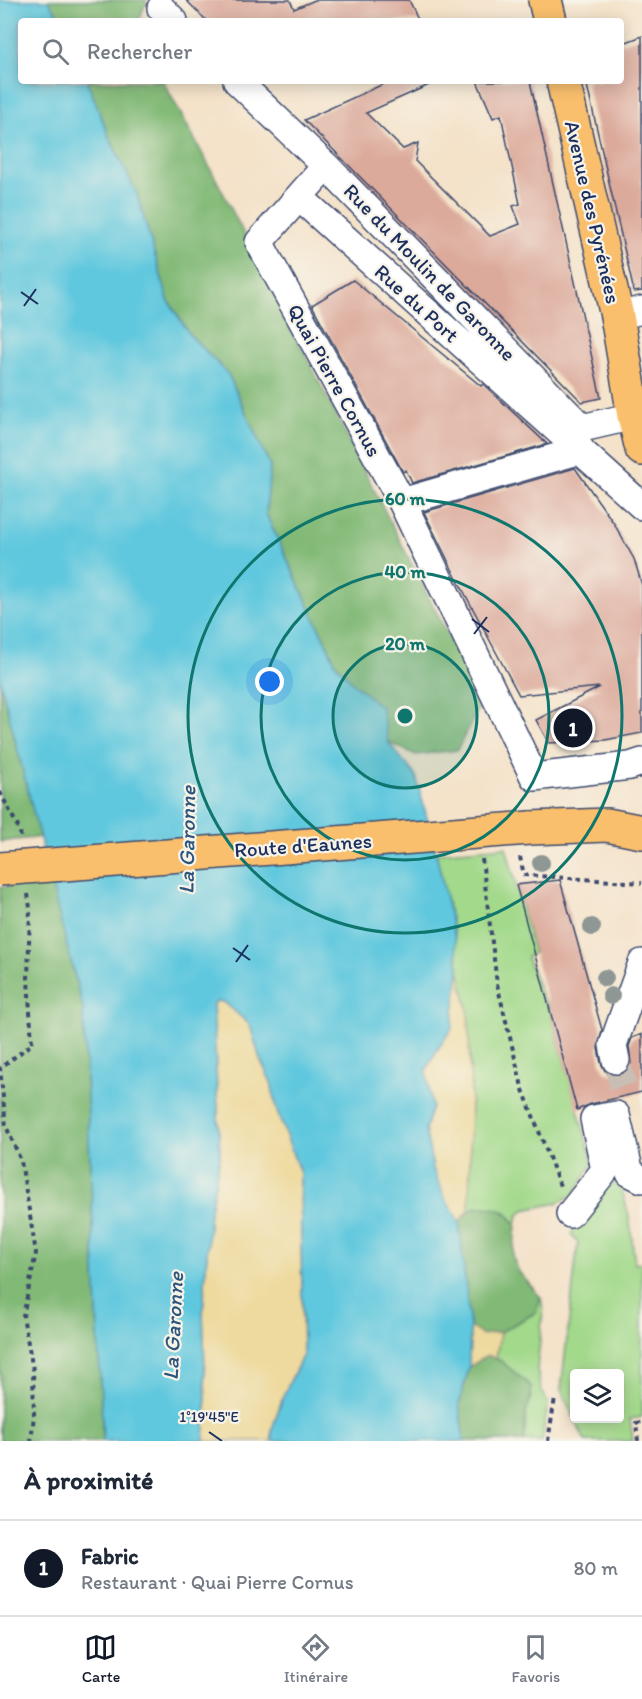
<!DOCTYPE html>
<html lang="fr">
<head>
<meta charset="utf-8">
<style>
  body { margin:0; font-family:Itim,sans-serif; background:#f2f2f3; color:#1f2937 }
  .controls { position:absolute; right:18px; bottom:18px; display:grid; overflow:hidden; border-radius:6px; box-shadow:0 3px 15px #0003 }
  .controls button { width:54px; height:54px; display:grid; place-items:center; padding:0; border:0; border-bottom:2px solid #e0e1e3; background:#fff; color:#1f2937; font:30px sans-serif }
  .you { position:absolute; left:270px; top:682px; width:21px; height:21px; margin:-15px; border:4px solid #fff; border-radius:50%; background:#1a73e8; box-shadow:0 0 0 9px #1a73e833 }
  .badge { display:grid; place-items:center; width:39px; height:39px; border-radius:50%; background:#111827; color:#fff; font-size:20px; font-weight:700 }
  .pin { position:absolute; translate:-50% -50%; border:3px solid #fff; box-shadow:0 2px 6px #0006 }
  .list { margin:0; padding:0; list-style:none }
  h2 { display:flex; justify-content:space-between; align-items:center; height:78px; margin:0; padding:0 24px; font-size:26px }
  h2 small { font-size:20px; font-weight:400; color:#747a83 }
  .list li { display:grid; grid-template-columns:39px 1fr auto; gap:18px; align-items:center; box-sizing:border-box; height:96px; padding:0 24px; border-top:2px solid #e0e1e3 }
  .list b { display:block; font-size:22px; white-space:nowrap }
  .list p { margin:0; font-size:20px; white-space:nowrap; color:#747a83 }
  .list em { font-size:20px; font-style:normal; color:#747a83 }
  .icon { flex:none; width:33px; height:33px; fill:none; stroke:currentColor; stroke-width:2; stroke-linecap:round; stroke-linejoin:round }
  .map { position:relative; flex:none; width:642px; height:1441px; overflow:hidden }
  .search { position:absolute; background:#fff; box-shadow:0 3px 15px #0003; left:18px; right:18px; top:18px; height:66px; display:flex; align-items:center; gap:15px; box-sizing:border-box; padding:0 21px; border-radius:6px; color:#747a83; font-size:22px }
  .sheet { height:174px; background:#fff }
  nav { display:flex; justify-content:space-around; align-items:center; box-sizing:border-box; height:84px; border-top:2px solid #e0e1e3; background:#fff; font-size:16px; color:#747a83 }
  nav a { display:grid; justify-items:center; gap:3px }
  nav .on { color:#111827 }
  .map>svg:first-child { display:block }
  .green { fill:#a2d98a; stroke:#5e8474; stroke-width:1.5; fill-rule:evenodd }
  .forest { fill:#81b976; stroke:#4e746a; stroke-width:1.5 }
  .sand { fill:#eeda9e; stroke:#84847e; stroke-width:1.5 }
  .water { fill:#61c8de; stroke:#3e7c9e; stroke-width:1.5 }
  .building { fill:#dcaa9b }
  .lines { fill:none; stroke-linecap:round; stroke-linejoin:round }
  .minor-tunnel { stroke:#c9beb4; stroke-width:27; stroke-dasharray:27 14; stroke-linecap:butt }
  .minor-casing { stroke:#3c4a6e; stroke-width:30 }
  .major-casing { stroke:#3c4a6e; stroke-width:36 }
  .path { stroke:#3c4a6e; stroke-width:4; stroke-dasharray:4.5 4.5; stroke-linecap:butt }
  .minor { stroke:#fff; stroke-width:27 }
  .major { stroke:#f9bf6d; stroke-width:33 }
  .major-bridge-casing { stroke:#3c4a6e; stroke-width:36; stroke-linecap:butt }
  .major-bridge { stroke:#f9bf6d; stroke-width:33 }
  .tree { fill:#8f9794 }
  .ticks { fill:none; stroke:#1b2f5e; stroke-width:2 }
  .ring { fill:none; stroke:#0f766e; stroke-width:3 }
  .labels { text-anchor:middle; dominant-baseline:central; stroke-width:4.5; stroke-linejoin:round; paint-order:stroke }
  .street-label { font-size:21px; fill:#1b2f5e; stroke:#f7f3e8 }
  .water-label { font-size:22px; font-style:italic; fill:#2c557e; stroke:#f7f3e8 }
  .ticks-label { font-size:15px; text-anchor:middle; fill:#1b2f5e; stroke:#f7f3e8; stroke-width:4.5; stroke-linejoin:round; paint-order:stroke }
  .centre { fill:#0f766e; stroke:#f7f3e8; stroke-width:3 }
  .ring-label { font-size:18px; text-anchor:middle; font-weight:bold; fill:#0f766e; stroke:#f7f3e8; stroke-width:4.5; stroke-linejoin:round; paint-order:stroke }
</style>
</head>
<body>
<div class="map">
<svg width="642" height="1441" viewBox="0 0 642 1441">
  <rect width="100%" height="100%" fill="#f7f3e8"/>
  <filter id="ink" filterUnits="userSpaceOnUse"><feTurbulence type="fractalNoise" baseFrequency=".0167" numOctaves="2"/><feDisplacementMap in="SourceGraphic" scale="12" xChannelSelector="R" yChannelSelector="G"/><feConvolveMatrix kernelMatrix="1 2 1 2 8 2 1 2 1" color-interpolation-filters="sRGB"/></filter>
  <filter id="wash" filterUnits="userSpaceOnUse"><feTurbulence type="fractalNoise" baseFrequency=".008" numOctaves="4" result="noise"/><feDisplacementMap in="SourceGraphic" scale="24" xChannelSelector="R" yChannelSelector="G"/><feGaussianBlur stdDeviation="1.35" result="paint"/><feColorMatrix in="noise" values="0 0 0 0 0 0 0 0 0 0 0 0 0 0 0 0 0 1.4 0 .05"/><feComposite in="paint" operator="in"/></filter>
  <g filter="url(#wash)">
    <rect width="100%" height="100%" fill="#f4e2c9"/>
    <path class="green" d="M506,847L534,953L527,957L542,997L550,1010L593,1164L573,1195L557,1203L524,1210L518,1216L516,1225L506,1212L477,1207L469,1211L471,1094L468,1010L459,970L454,933L436,853Z
      M620,1183L629,1216L635,1264L642,1263V1417L630,1419L633,1441H585L561,1390L578,1243L572,1235C575,1213 597,1185 620,1183ZM574,1374H620V1418H574Z
      M541,1298L543,1310L537,1370L541,1389L548,1403L542,1441H524L526,1412L531,1397V1386L496,1359L500,1332L535,1313Z"/>
    <path class="forest" d="M48,0H147L139,21H62Z
      M87,81H163L216,179L482,702L457,750L416,755L388,742L381,707L353,683L336,664L266,514L270,466L228,374L189,334L168,300L137,194L110,139Z
      M0,680L40,837L0,842Z
      M51,882L83,1009L103,1441H0V887Z
      M477,1207C498,1207 503,1208 516,1225L513,1258L519,1272L541,1298L535,1313L500,1332L482,1335L470,1327L459,1222L469,1211Z
      M488,1355L501,1361L531,1386V1397L526,1412L524,1441H464L459,1404L469,1367Z"/>
    <path class="sand" d="M459,970L468,1010L471,1094L469,1211L459,1222L444,1196L433,1169L425,1129L432,1107L426,1070L437,1050L452,1028Z
      M217,1001L224,1002L250,1025L260,1059L271,1082L277,1111L300,1173L303,1355L284,1394L272,1429V1441H204L206,1404L203,1311L210,1210L220,1156L213,1004Z
      M470,1327L482,1335L500,1332L496,1359L488,1355L469,1367Z"/>
    <path class="water" d="M0,0H48L62,21H21V81H87L110,139L137,194L168,300L189,334L228,374L270,466L266,514L336,664L353,683L381,707L388,742L416,776L436,853L454,933L459,970L452,1028L437,1050L426,1070L432,1107L425,1129L433,1169L444,1196L459,1222L470,1327L469,1367L459,1404L464,1441H272V1429L284,1394L303,1355L300,1173L277,1111L271,1082L260,1059L250,1025L224,1002L217,1001L213,1004L220,1156L210,1210L203,1311L206,1404L204,1441H103L83,1009L0,680Z"/>
    <g id="blocks">
      <path class="building" d="M186,0H290L294,9L315,0H409L419,21H207Z
        M642,36V291L634,292L586,81H621V44Z
        M390,81H438L366,113L403,149L418,143L415,161L490,236L520,224L513,206L520,204L501,115L493,118L477,81H530L601,398L582,402L304,120Z
        M353,280L481,386L483,384L547,444L412,483L406,470L403,472L312,305Z
        M575,468L613,522L634,559L642,585V733L605,740L549,743L536,720L600,687L519,695L456,577L424,512Z
        M560,880L602,1030L598,1048L601,1063L605,1071L612,1075H619L627,1071L631,1064L629,1046L632,1038L642,1034V1092L591,1104L577,1110L516,885Z"/>
    </g>
  </g>
  <g filter="url(#ink)">
    <use href="#blocks" fill-opacity="0" stroke="#3c4a6e" stroke-width="1.5"/>
    <g class="lines">
      <path class="minor-tunnel" d="M616,1060L626,1095"/>
      <defs>
        <path id="minor" d="M161,8L174,21
          M237,81L326,166L582,428L634,416
          M326,166L259,242L402,502L534,777L630,766L642,762
          M299,197L642,506
          M617,316L642,310
          M402,502L581,450
          M616,1060L613,1045L642,963
          M570,1214L605,1170L594,1119L616,1115L630,1173L642,1179"/>
        <path id="major" d="M545,0L550,21
          M563,81L617,316L634,416L642,449
          M530,828L607,825L642,832"/>
      </defs>
      <use href="#minor" class="minor-casing"/>
      <use href="#major" class="major-casing"/>
      <path class="path" d="M0,792L20,831L21,839
        M520,857L524,875L642,883
        M482,859L497,984L522,1087L560,1186
        M28,894L30,908L28,979L32,1044L0,1068L6,1126L21,1161L36,1253L23,1316L33,1370L34,1415L31,1441
        M548,1441L555,1398
        M638,1441L636,1423L642,1422"/>
      <use href="#minor" class="minor"/>
      <use href="#major" class="major"/>
      <defs>
        <path id="major-bridge" d="M0,869L530,828"/>
      </defs>
      <use href="#major-bridge" class="major-bridge-casing"/>
      <use href="#major-bridge" class="major-bridge"/>
    </g>
    <g class="tree">
      <circle cx="541" cy="863" r="9"/>
      <circle cx="592" cy="927" r="9"/>
      <circle cx="605" cy="978" r="9"/>
      <circle cx="611" cy="996" r="9"/>
    </g>
  </g>
  <path class="ticks" d="M21,292L38,304M24,306L36,289M472,619L489,632M474,634L487,617M233,948L250,960M236,962L248,945M209,1432L222,1441"/>
  <circle cx="405" cy="716" r="72" fill="#0f766e" fill-opacity=".12"/>
  <g class="ring">
    <circle cx="405" cy="716" r="72"/>
    <circle cx="405" cy="716" r="144"/>
    <circle cx="405" cy="716" r="217"/>
  </g>
  <g class="labels">
    <g class="street-label">
      <text transform="translate(593 212) rotate(77)">Avenue des Pyrénées</text>
      <text transform="translate(430 272) rotate(46)">Rue du Moulin de Garonne</text>
      <text transform="translate(417 303) rotate(42)">Rue du Port</text>
      <text transform="translate(335 380) rotate(61)">Quai Pierre Cornus</text>
      <text transform="translate(303 845) rotate(-4)">Route d'Eaunes</text>
    </g>
    <g class="water-label">
      <text transform="translate(187 840) rotate(-89)">La Garonne</text>
      <text transform="translate(173 1326) rotate(-87)">La Garonne</text>
    </g>
  </g>
  <g class="ticks-label">
    <text x="209" y="1422">1°19'45"E</text>
  </g>
  <circle cx="405" cy="716" r="9" class="centre"/>
  <g class="ring-label">
    <text x="405" y="505">60 m</text>
    <text x="405" y="578">40 m</text>
    <text x="405" y="650">20 m</text>
  </g>
</svg>
<div class="controls">
<button><svg class="icon" aria-label="layers" viewBox="0 0 24 24"><path d="M12 4l9 5-9 5-9-5zM3 14l9 5 9-5"/></svg></button>
</div>
<div class="you"></div>
<div class="pin badge" style="left:573px;top:728px">1</div>
<div class="search"><svg class="icon" aria-label="search" viewBox="0 0 24 24"><circle cx="10" cy="10" r="6"/><path d="M15 15l6 6"/></svg>Rechercher</div>
</div>
<section class="sheet">
<h2>À proximité<small></small></h2>
<ul class="list">
<li><span class="badge">1</span><div><b>Fabric</b><p>Restaurant · Quai Pierre Cornus</p></div><em>80 m</em></li>
</ul>
</section>
<nav>
<a class="on"><svg class="icon" aria-label="map" viewBox="0 0 24 24"><path d="M3 6l6-2 6 2 6-2v14l-6 2-6-2-6 2zM9 4v14M15 6v14"/></svg>Carte</a>
<a><svg class="icon" aria-label="directions" viewBox="0 0 24 24"><path d="M12 3l9 9-9 9-9-9zM9 14v-3h6M13 9l2 2-2 2"/></svg>Itinéraire</a>
<a><svg class="icon" aria-label="saved" viewBox="0 0 24 24"><path d="M7 4h10v16l-5-4-5 4z"/></svg>Favoris</a>
</nav>
</body>
</html>
